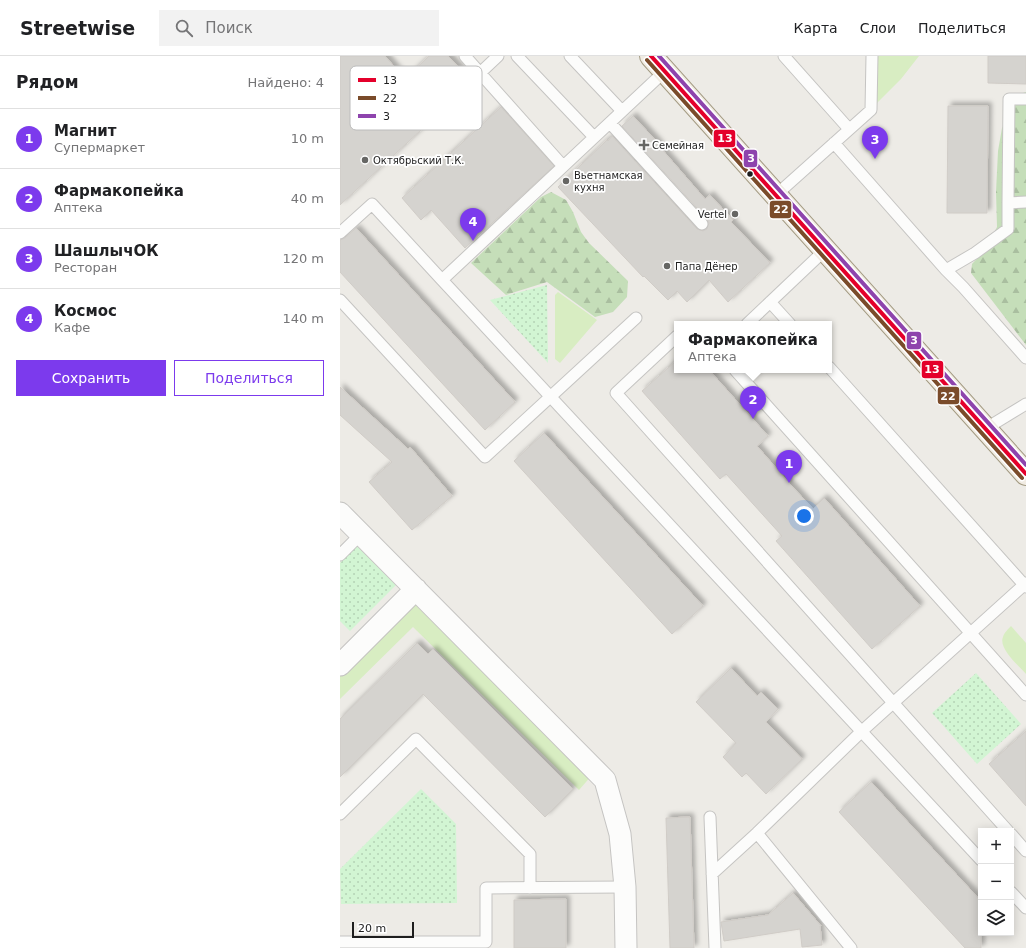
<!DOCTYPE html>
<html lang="ru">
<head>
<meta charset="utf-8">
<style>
  body { margin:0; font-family:"DejaVu Sans",sans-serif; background:#f2f2f2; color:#202124 }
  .controls { position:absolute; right:12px; bottom:12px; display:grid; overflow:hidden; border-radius:0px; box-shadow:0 2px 10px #0003 }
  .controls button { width:36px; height:36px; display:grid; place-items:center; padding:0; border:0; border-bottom:1px solid #e0e0e0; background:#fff; color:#202124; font:20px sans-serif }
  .scale { position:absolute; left:12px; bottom:10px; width:62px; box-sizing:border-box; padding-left:4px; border:2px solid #1e1e1e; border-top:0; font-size:11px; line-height:14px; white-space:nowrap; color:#1e1e1e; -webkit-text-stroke:3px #fff; paint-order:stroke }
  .you { position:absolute; left:464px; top:460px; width:14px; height:14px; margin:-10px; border:3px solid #fff; border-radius:50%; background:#1a73e8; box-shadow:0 0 0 6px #1a73e833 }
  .badge { display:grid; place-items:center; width:26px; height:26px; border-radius:50%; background:#7c3aed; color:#fff; font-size:13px; font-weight:700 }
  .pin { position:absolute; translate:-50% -33px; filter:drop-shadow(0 1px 2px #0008) }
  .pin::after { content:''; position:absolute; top:21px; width:14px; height:12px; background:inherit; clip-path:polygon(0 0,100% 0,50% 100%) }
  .popup { position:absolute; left:334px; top:265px; width:158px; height:52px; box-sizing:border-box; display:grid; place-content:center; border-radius:0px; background:#fff; filter:drop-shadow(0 1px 3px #0005); font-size:13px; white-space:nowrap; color:#757577 }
  .popup b { font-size:15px; color:#202124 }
  .popup::after { content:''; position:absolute; left:50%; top:100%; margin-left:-8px; border:8px solid transparent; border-top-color:#fff }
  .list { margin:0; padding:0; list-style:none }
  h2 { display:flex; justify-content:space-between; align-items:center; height:52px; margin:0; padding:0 16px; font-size:17px }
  h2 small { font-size:13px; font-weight:400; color:#757577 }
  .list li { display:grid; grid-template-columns:26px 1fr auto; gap:12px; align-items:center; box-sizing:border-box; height:60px; padding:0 16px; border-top:1px solid #e0e0e0 }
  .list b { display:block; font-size:15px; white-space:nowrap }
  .list p { margin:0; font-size:13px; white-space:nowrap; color:#757577 }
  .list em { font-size:13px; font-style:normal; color:#757577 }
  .actions { display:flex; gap:8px; padding:12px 16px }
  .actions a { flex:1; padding:9px 0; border:1px solid #7c3aed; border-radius:0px; text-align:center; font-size:14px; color:#7c3aed }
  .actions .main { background:#7c3aed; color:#fff }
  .icon { flex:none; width:22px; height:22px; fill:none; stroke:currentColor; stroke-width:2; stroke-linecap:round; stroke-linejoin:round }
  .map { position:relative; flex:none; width:686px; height:892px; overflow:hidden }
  header { display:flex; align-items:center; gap:24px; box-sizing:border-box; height:56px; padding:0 20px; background:#fff; border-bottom:1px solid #e0e0e0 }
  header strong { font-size:19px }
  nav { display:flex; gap:22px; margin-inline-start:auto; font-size:14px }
  .search { width:280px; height:36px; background:#f2f2f2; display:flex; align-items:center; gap:10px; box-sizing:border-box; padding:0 14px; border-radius:0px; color:#757577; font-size:15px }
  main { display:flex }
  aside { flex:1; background:#fff }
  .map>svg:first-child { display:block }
  .grass { fill:#d8edc2 }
  .forest { fill:url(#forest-firs) }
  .park { fill:url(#park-dots) }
  .building { fill:#d5d3cf; stroke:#d0ccc7; filter:url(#shadow) }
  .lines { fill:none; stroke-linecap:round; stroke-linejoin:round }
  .service-casing { stroke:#c5c4c2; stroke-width:13 }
  .minor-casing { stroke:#c5c4c2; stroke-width:23 }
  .primary-casing { stroke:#a39a82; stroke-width:24 }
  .service { stroke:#fcfcfb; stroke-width:11 }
  .minor { stroke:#fcfcfb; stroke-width:21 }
  .primary { stroke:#f1ece3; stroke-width:22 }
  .bus-1-casing { stroke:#fff; stroke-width:7 }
  .bus-2-casing { stroke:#fff; stroke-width:7 }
  .bus-3-casing { stroke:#fff; stroke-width:7 }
  .bus-1 { stroke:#e4002b; stroke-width:4 }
  .bus-2 { stroke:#7a4b2a; stroke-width:4 }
  .bus-3 { stroke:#8e44ad; stroke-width:4 }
  .poi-dot { fill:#666664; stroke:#fff; stroke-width:1.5 }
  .bus-dot { fill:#1e1e1e; stroke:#fff; stroke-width:1.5 }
  .labels { text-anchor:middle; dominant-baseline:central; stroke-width:3.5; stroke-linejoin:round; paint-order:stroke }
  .poi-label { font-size:10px; fill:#1e1e1e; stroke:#fff; text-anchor:start }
  .key { fill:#fff; stroke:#bcbcbc; stroke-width:1 }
  .key-label { font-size:11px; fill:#1e1e1e }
  .line-badge { stroke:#fff; stroke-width:1.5 }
  .badge-label { font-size:11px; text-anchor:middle; font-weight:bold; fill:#fff }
</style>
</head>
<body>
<header>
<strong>Streetwise</strong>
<div class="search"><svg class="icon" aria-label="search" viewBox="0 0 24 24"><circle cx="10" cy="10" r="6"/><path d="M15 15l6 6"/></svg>Поиск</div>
<nav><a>Карта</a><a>Слои</a><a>Поделиться</a></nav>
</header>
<main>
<aside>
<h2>Рядом<small>Найдено: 4</small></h2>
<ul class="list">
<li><span class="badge">1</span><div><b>Магнит</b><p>Супермаркет</p></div><em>10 m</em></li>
<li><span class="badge">2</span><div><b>Фармакопейка</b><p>Аптека</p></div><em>40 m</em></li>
<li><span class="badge">3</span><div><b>ШашлычОК</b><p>Ресторан</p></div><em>120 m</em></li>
<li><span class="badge">4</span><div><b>Космос</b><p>Кафе</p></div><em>140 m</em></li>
</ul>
<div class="actions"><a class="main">Сохранить</a><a>Поделиться</a></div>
</aside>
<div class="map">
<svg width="686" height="892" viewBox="0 0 686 892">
  <defs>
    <pattern id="forest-firs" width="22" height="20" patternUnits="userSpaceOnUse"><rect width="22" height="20" fill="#c5deb9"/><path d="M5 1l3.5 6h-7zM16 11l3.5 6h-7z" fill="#a9be9f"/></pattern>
    <pattern id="park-dots" width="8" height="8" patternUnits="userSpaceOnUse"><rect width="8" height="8" fill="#d2f5d3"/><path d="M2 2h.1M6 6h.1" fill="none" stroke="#b4d2b5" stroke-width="1.8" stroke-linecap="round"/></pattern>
    <filter id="shadow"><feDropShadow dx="3.5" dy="-3.5" stdDeviation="2" flood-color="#0004"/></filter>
  </defs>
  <rect width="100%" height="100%" fill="#edebe6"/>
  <path class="grass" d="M533,0H579L561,23L532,52Z
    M218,236L257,264L220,307L215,303V239Z
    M76,537L253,718L239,734L73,571L0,643V613Z
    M671,570L686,587V618C679,610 658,592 663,581C664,577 668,573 671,570Z"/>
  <path class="forest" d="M686,36V289L631,217L632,208L646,193L657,171L656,136L658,95L662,72L683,37Z
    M211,136L226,144L233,156L241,176L249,187L288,225L287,241L273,256L255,261L207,226L166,239L131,207L201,141Z"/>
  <path class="park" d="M207,229L208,307L150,244Z
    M17,490L56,529L10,575L0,565V507Z
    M636,617L681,668L637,708L592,657Z
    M81,733L116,768L117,847L1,848L0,813Z"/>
  <path class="building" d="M0,0H45L65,23L89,0H108L133,26L0,149Z
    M648,0H686V28L648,27Z
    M608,50H648L647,157H607Z
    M161,51L214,110L125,192L91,154L81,164L62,142Z
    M293,60L320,89L319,90L365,143L370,139L393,164L391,166L430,207L388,246L369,224L347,246L337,235L328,244L304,220L303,221L218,131L267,84L268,85L272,80L357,173L363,175L367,173L369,167L367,163L282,70Z
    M16,172L175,346L145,374L0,216V184L5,182Z
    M337,304V314H369L428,380L417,390L449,427L473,453L484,442L580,550L532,593L436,485L442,480L386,418L380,423L302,335Z
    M0,331L68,393L70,391L112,440L72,474L29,426L52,406L0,359Z
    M204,377L363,550L332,578L174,405Z
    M77,587L88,598L93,593L233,733L205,761L83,638L0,721V663Z
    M391,612L417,640L421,636L438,653L426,666L462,703L426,738L406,717L402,721L383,701L396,687L356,646Z
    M686,675V750L649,708Z
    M531,726L641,845V892H625L499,756Z
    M350,761L354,892H330L326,762Z
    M453,837L481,870H480L482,889L462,891L460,873L384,885L381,866L428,859Z
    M226,843V892H174V844Z"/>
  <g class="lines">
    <defs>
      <path id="service" d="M125,0L140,17L158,0
        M177,0L254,81
        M230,0L282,55
        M444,0L509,73
        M325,15L102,224L641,804
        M140,17L223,110
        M270,67L362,168
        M494,87L606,214L623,231L686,302
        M436,139L531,54L532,0
        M668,147L669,43H686
        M0,177L32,148L102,224
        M606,214L635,197L668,173V147L686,146
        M0,244L145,401L296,262
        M430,246L450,268
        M407,268L485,194
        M337,280L276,337L668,775
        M489,311L686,531
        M395,314L686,639
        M645,373L686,348
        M0,499L21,478
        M0,758L76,683L190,798V832
        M370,761L375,892
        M417,777L511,892
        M671,778L686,795
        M372,818L417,777L522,675L686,527
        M671,836L686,852
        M0,886H146V832L285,831"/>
      <path id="minor" d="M0,457L265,724L280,778L285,831L286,892
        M0,609L76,533"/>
      <path id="primary" d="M311,0L686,418"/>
    </defs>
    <use href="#service" class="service-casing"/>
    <use href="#minor" class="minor-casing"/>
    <use href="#primary" class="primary-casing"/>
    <use href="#service" class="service"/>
    <use href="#minor" class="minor"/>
    <use href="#primary" class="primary"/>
    <defs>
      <path id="bus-1" d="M311,0L686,418"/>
      <path id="bus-2" d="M307,4L682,422"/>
      <path id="bus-3" d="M319,0L686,409"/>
    </defs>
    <use href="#bus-1" class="bus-1-casing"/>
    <use href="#bus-2" class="bus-2-casing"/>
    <use href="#bus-3" class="bus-3-casing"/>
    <use href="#bus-1" class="bus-1"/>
    <use href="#bus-2" class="bus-2"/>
    <use href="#bus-3" class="bus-3"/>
  </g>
  <g class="poi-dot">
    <path d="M302 83h4v4h4v4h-4v4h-4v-4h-4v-4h4z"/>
    <circle cx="25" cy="104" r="4"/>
    <circle cx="226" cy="125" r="4"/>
    <circle cx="395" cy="158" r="4"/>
    <circle cx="327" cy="210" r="4"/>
  </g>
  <circle class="bus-dot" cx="410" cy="118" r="3.5"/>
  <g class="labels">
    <g class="poi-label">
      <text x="312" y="89">Семейная</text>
      <text x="33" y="104">Октябрьский Т.К.</text>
      <text x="234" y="119">Вьетнамская<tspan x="234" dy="12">кухня</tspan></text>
      <text x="387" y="158" text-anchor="end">Vertel</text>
      <text x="335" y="210">Папа Дёнер</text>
    </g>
  </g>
  <rect x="10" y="10" width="132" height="64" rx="6" class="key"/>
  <rect x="18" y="22" width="18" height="4" fill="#e4002b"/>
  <rect x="18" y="40" width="18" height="4" fill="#7a4b2a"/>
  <rect x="18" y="58" width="18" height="4" fill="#8e44ad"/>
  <g class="key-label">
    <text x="43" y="28">13</text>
    <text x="43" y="46">22</text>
    <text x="43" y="64">3</text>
  </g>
  <g class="line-badge">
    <rect x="373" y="73" width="23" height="19" rx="4" fill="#e4002b"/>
    <rect x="403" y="93" width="15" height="19" rx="4" fill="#8e44ad"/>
    <rect x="429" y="144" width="23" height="19" rx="4" fill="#7a4b2a"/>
    <rect x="566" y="275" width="16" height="19" rx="4" fill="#8e44ad"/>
    <rect x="581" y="304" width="23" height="19" rx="4" fill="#e4002b"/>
    <rect x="597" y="330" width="23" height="19" rx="4" fill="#7a4b2a"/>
  </g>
  <g class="badge-label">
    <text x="385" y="86">13</text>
    <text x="411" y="106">3</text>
    <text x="441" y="157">22</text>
    <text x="574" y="288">3</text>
    <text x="592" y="317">13</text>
    <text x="608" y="344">22</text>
  </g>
</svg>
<div class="controls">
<button>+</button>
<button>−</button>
<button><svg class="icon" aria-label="layers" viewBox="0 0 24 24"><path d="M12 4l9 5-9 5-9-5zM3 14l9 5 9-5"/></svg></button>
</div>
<div class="scale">20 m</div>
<div class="you"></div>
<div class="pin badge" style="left:449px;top:427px">1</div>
<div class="pin badge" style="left:413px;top:363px">2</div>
<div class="popup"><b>Фармакопейка</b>Аптека</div>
<div class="pin badge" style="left:535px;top:103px">3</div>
<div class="pin badge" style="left:133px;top:185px">4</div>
</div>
</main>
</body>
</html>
